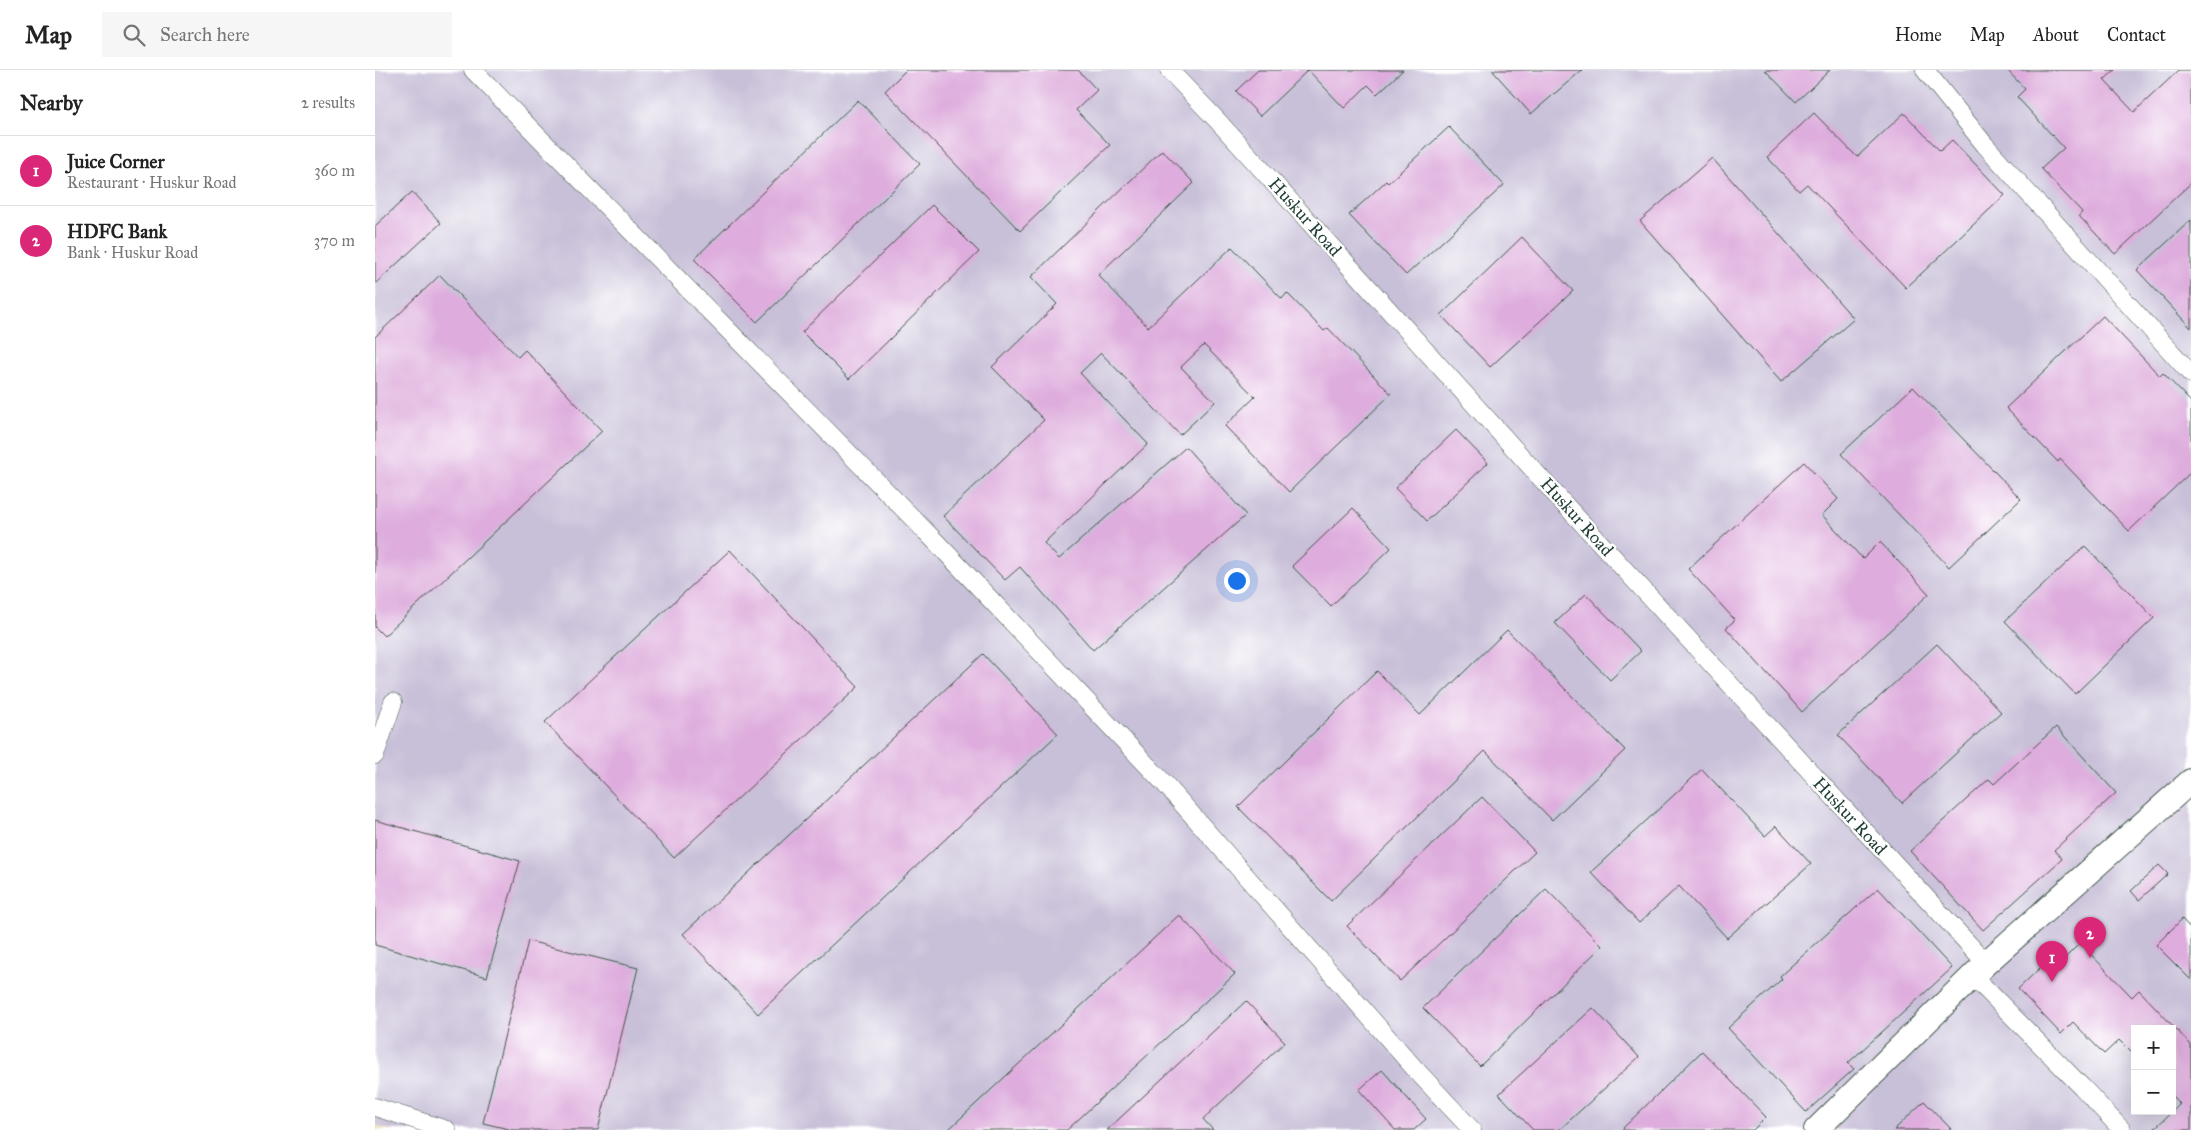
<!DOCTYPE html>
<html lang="en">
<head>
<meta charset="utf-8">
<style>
  body { margin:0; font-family:"IM FELL Great Primer",serif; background:#f6f6f6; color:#222 }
  .controls { position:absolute; right:15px; bottom:15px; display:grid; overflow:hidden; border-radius:0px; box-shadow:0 5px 20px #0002 }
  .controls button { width:45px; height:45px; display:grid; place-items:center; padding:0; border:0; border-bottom:1px solid #e0e0e0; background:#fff; color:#222; font:25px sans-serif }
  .you { position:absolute; left:861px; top:510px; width:18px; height:18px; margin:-12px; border:4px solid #fff; border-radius:50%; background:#1a73e8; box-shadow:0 0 0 8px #1a73e833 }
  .badge { display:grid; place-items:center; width:32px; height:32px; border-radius:50%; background:#db2777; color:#fff; font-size:16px; font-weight:700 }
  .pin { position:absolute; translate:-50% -41px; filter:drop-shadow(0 1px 2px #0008) }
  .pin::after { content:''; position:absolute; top:26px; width:18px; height:15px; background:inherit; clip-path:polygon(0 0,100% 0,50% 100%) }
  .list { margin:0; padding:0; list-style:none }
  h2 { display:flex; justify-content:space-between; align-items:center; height:65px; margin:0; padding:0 20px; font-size:21px }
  h2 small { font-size:16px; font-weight:400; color:#767676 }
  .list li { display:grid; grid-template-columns:32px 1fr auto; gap:15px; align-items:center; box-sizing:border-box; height:70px; padding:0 20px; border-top:1px solid #e0e0e0 }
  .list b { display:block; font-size:19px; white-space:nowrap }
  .list p { margin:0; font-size:16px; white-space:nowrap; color:#767676 }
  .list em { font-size:16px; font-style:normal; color:#767676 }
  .icon { flex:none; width:28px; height:28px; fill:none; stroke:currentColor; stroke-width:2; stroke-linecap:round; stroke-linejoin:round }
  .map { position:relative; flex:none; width:1816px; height:1060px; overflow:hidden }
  header { display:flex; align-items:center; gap:30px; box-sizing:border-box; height:70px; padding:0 25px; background:#fff; border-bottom:1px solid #e0e0e0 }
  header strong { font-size:24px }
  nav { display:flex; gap:28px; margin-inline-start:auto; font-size:18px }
  .search { width:350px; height:45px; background:#f6f6f6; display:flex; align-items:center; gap:12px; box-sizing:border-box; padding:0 18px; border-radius:0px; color:#767676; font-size:19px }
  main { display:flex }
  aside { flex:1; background:#fff }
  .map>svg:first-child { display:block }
  .industrial { fill:#c8bfd8; fill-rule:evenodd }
  .building { fill:#deaddd }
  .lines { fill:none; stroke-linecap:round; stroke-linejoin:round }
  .street-casing { stroke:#3e5549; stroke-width:19 }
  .secondary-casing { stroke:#3e5549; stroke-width:26 }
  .street { stroke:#fff; stroke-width:18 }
  .secondary { stroke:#fff; stroke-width:24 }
  .labels { text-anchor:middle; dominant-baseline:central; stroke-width:4.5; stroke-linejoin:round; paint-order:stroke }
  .street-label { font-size:18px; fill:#1f3d34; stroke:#fff }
</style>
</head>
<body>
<header>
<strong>Map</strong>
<div class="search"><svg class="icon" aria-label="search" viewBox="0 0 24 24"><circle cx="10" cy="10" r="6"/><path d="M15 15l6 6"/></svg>Search here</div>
<nav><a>Home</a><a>Map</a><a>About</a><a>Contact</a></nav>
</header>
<main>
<aside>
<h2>Nearby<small>2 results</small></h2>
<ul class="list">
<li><span class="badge">1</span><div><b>Juice Corner</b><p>Restaurant · Huskur Road</p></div><em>360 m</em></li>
<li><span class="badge">2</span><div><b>HDFC Bank</b><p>Bank · Huskur Road</p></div><em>370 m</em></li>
</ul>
</aside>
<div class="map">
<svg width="1816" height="1060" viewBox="0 0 1816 1060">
  <rect width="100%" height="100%" fill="#fff"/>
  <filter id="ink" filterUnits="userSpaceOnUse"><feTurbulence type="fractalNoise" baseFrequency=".02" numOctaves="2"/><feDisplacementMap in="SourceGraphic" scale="10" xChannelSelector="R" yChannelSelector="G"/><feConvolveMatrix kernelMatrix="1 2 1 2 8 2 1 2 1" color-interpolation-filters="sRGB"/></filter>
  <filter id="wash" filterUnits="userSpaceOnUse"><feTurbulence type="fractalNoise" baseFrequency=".0096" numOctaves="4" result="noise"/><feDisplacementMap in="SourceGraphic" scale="20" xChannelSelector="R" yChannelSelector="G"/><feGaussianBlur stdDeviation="1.12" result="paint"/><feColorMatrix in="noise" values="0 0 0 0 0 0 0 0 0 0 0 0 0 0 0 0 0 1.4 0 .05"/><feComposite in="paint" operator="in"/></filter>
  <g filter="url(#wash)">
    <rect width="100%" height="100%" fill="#eddfbd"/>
    <path class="industrial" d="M0,0H1816V1060H16L0,1055ZM1760,959H1797V1041H1760Z"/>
    <g id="blocks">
      <path class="building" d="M531,0H703L722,20L701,40L735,75L645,161L510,21Z
        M883,0H933L885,46L861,21Z
        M933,0H1028L1002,24L993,15L969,38Z
        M1117,0H1207L1156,44Z
        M1390,0H1455L1421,32Z
        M1632,0H1740L1729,10L1759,42L1804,0H1816V113L1740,184L1704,146L1707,142L1666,99L1689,78L1642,27L1650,19Z
        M483,30L545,94L382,252L319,189Z
        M1439,43L1482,87L1529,43L1565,81L1577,70L1630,125L1531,218L1432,114L1424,121L1392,87Z
        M1074,57L1129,115L1031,205L974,145L1011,111L1013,113Z
        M787,80L819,113L723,205L773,257L857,177L907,229L912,223L949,261L953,258L1016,324L914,422L850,356L880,327L829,275L806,297L840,332L805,365L726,283L705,303L773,374L669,473L684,489L811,377L871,445L718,580L645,497L630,510L568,446L669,350L617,297L682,234L656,207Z
        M1337,88L1479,249L1406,312L1265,151Z
        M37,122L66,153L0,214V156Z
        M557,135L604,182L474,309L427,262Z
        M1816,150V258L1762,200Z
        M1147,167L1198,221L1115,297L1066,245Z
        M65,205L143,287L150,280L227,361L9,566L0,557V267Z
        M1728,246L1785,306L1788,303L1816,332V402L1754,461L1685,389L1683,392L1631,338Z
        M1538,317L1646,429L1574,497L1466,384Z
        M1081,360L1113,393L1052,451L1020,418Z
        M1429,392L1463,429L1447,445L1488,489L1505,472L1554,524L1427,642L1351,558L1360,550L1313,499Z
        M978,438L1016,478L956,536L917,496Z
        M1710,476L1779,548L1700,624L1630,551Z
        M355,480L483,617L299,788L170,652Z
        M1211,524L1266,581L1235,610L1180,553Z
        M1132,560L1250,680L1177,750L1110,681L956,831L863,737L1002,601L1045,645Z
        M1562,574L1626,642L1527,733L1463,665Z
        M608,584L683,664L383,944L308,864Z
        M1681,657L1741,723L1679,780L1687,789L1608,860L1535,781L1614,709L1619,714Z
        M1327,699L1390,766L1401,756L1436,794L1352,868L1304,816L1264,853L1216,802Z
        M1107,727L1160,782L1025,911L972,856Z
        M0,750L145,791L112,907L0,875Z
        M1784,795L1793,804L1764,830L1756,821Z
        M1503,818L1577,898L1473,993L1479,999L1431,1042L1353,958L1407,909L1405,906Z
        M1171,819L1227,876L1105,996L1048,938Z
        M804,845L860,904L692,1060H573Z
        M1807,849L1816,859V910L1781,875Z
        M153,871L263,898L223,1060H138L108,1053Z
        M1705,873L1757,927L1764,920L1816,975V1060H1778L1805,1034L1797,1026V959H1760V986L1744,970L1729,984L1698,952L1686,964L1643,919L1668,895L1676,902Z
        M871,931L910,972L828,1049L838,1060H732Z
        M1218,938L1264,987L1184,1060H1158L1124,1024Z
        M1327,981L1391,1047L1378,1060H1246Z
        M1007,1000L1051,1049L1039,1060H1020L984,1020Z
        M1549,1031L1577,1060H1519Z"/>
    </g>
  </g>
  <g filter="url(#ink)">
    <use href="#blocks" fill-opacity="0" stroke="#3e5549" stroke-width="1"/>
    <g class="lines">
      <defs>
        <path id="street" d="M98,0L564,475L790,714L1041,1000L1097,1060
          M794,0L841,49L1182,426L1611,893
          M1550,0L1610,75L1816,304
          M0,685L18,632
          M1598,906L1707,1017L1747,1060
          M0,1037L72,1060"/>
        <path id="secondary" d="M1441,1060L1611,893L1816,711"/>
      </defs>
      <use href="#street" class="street-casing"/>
      <use href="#secondary" class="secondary-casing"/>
      <use href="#street" class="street"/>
      <use href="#secondary" class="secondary"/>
    </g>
  </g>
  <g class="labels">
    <g class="street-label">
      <text transform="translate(930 147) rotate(48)">Huskur Road</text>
      <text transform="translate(1202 447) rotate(48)">Huskur Road</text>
      <text transform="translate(1475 746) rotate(47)">Huskur Road</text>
    </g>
  </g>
</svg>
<div class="controls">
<button>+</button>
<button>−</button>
</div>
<div class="you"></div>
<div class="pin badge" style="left:1677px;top:912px">1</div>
<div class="pin badge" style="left:1715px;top:888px">2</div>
</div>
</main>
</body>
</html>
